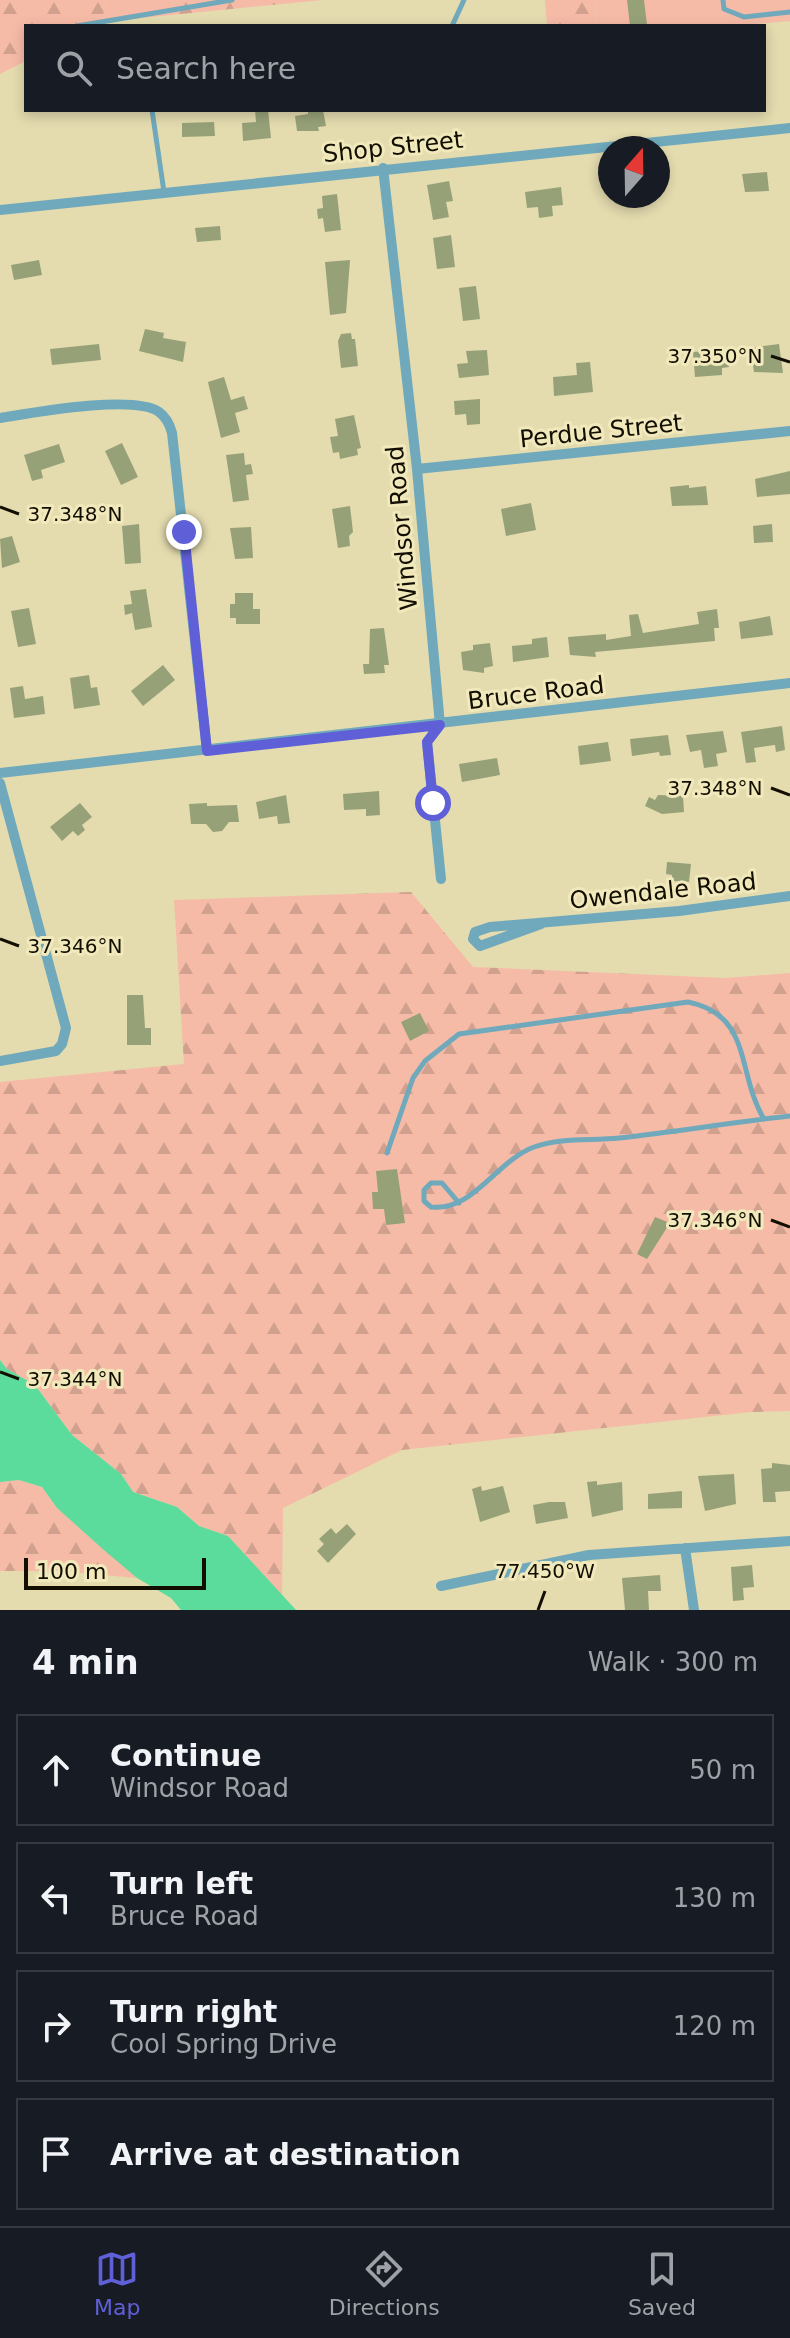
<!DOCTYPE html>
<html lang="en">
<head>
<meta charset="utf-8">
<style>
  body { margin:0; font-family:"DejaVu Sans",sans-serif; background:#20242c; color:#f1f3f6 }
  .compass { position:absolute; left:598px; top:136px; width:72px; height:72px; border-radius:50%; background:#171b24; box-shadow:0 4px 12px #0003; rotate:20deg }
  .scale { position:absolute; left:24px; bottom:20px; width:182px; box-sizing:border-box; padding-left:8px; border:4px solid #120f02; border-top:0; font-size:22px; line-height:28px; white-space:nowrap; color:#120f02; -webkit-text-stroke:6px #f1e9bc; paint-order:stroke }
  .stop { position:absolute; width:24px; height:24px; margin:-18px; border:6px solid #5f5fd7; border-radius:50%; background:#fff }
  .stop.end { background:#5f5fd7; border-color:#fff; box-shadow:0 2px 8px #0008 }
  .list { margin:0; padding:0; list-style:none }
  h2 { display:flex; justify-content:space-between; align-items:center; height:104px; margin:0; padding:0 32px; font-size:34px }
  h2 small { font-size:26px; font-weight:400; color:#9ea1a6 }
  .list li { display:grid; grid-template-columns:52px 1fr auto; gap:24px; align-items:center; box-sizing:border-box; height:112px; margin:0 16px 16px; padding:0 16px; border:2px solid #363941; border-radius:0px }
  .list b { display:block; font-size:30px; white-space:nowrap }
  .list p { margin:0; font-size:26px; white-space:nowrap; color:#9ea1a6 }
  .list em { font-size:26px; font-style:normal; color:#9ea1a6 }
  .icon { flex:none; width:44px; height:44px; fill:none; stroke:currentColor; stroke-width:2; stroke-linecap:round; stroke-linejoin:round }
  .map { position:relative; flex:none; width:790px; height:1610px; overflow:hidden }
  .search { position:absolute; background:#171b24; box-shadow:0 4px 12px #0003; left:24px; right:24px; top:24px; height:88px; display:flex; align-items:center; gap:20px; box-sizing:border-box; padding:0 28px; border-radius:0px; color:#9ea1a6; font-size:30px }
  .sheet { height:616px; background:#171b24 }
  nav { display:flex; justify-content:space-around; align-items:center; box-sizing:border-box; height:112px; border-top:2px solid #363941; background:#171b24; font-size:22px; color:#9ea1a6 }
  nav a { display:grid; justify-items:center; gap:4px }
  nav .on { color:#5f5fd7 }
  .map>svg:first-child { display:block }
  .grass { fill:#f6bba7 }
  .forest { fill:url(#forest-firs) }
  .water { fill:#5bdb9c }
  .building { fill:#97a178 }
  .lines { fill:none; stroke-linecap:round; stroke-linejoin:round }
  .service { stroke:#6fa9bb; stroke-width:5 }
  .minor { stroke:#6fa9bb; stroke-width:10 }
  .route { stroke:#5f5fd7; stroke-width:10 }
  .ticks { fill:none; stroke:#120f02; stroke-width:3 }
  .labels { text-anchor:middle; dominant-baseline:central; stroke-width:6; stroke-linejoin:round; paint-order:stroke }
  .street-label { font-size:24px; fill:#120f02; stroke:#f1e9bc }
  .ticks-label { font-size:20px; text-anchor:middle; fill:#120f02; stroke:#f1e9bc; stroke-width:6; stroke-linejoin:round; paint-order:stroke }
</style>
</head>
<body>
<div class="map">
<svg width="790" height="1610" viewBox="0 0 790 1610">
  <defs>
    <pattern id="forest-firs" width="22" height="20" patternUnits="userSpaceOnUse" patternTransform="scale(2)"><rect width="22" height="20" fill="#f6bba7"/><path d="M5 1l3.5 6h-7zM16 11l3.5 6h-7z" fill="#d2a08e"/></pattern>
  </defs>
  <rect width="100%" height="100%" fill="#e4dbaf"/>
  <path class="grass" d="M106,0H173L171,15L102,22Z
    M596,0H790V21L733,26H597Z"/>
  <path class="forest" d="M0,0H106L102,22L94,26H26V61L0,74Z
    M173,0H322L171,15Z
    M545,0H596L597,26H547Z
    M411,892L473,967L725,978L790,973V1411L751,1412L402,1450L283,1508L282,1596L228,1536L199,1526L177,1507L133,1492L121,1474L72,1435L35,1385L7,1369L0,1360V1082L184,1064L174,900Z
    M19,1480L42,1487L57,1508L137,1578L57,1571H0V1482Z"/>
  <path class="water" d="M0,1360L7,1369L35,1385L72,1435L121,1474L133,1492L177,1507L199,1526L228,1536L296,1610H181L171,1598L137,1578L105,1551L57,1508L42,1487L19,1480L0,1482Z"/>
  <path class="building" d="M627,0H644L647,25L630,26Z
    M255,110H268L271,138L243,141L242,123L256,122Z
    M308,110H323L326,126L318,127L319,131H297L295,116L308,114Z
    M214,122L215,136L182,137V123Z
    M767,172L769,191L745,192L742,174Z
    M449,181L453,201L446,202L449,217L433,220L427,185Z
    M561,187L563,205L552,206L553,216L539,218L538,207L527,208L525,192Z
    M337,194L341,230L325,232L323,218L318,219L317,209L323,208L322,196Z
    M220,226L221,240L197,242L195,228Z
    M451,235L455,267L437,269L433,238Z
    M39,260L42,275L14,280L11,265Z
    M350,260L346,313L330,315L325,262Z
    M476,286L480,319L463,321L459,288Z
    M145,329L164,333L163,338L186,342L183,362L139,351Z
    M351,333L352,339H355L358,366L341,368L338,341L341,334Z
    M99,344L101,360L52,365L50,349Z
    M779,344L783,373L754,372L750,348Z
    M727,349L729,367L722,368V375L695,377L693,352Z
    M487,350L489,375L459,378L457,364L468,363L466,351Z
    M590,362L593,392L554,396L553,377L577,375L576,363Z
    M224,377L231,400L244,396L248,409L235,413L240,432L221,438L208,382Z
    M480,399V424L467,425L466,414L455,415L454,401Z
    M354,415L361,448L357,449L358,455L340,459L339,452L333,453L330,437L338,436L335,419Z
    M122,443L138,477L121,485L105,451Z
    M59,444L65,462L41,470L43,478L32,481L24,455Z
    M244,453L245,465L251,464L253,474L246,475L249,500L233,502L226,455Z
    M790,471V494L757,497L755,479Z
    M689,485V488L706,486L708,505L672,506L670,487Z
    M531,503L536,530L506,536L501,509Z
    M350,506L353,532L349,536L350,546L338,548L332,509Z
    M139,524L141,563L125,564L122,526Z
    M772,524L773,542L754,543L753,526Z
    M251,527L253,558L235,559L230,528Z
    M12,536L20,562L2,568L0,539Z
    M146,589L152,627L135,630L132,613L125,615L124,605L132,604L130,591Z
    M235,593H253V609H260V624H236V618H230V604H235Z
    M29,608L36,644L18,647L11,611Z
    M717,609L719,628H714L715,641L595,652L596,657L570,655L568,637L606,634V640L631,636L629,615L638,614L643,633L699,624L697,612Z
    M770,616L773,635L741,639L739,622Z
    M384,628L389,665H384L385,673L364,674L363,664H369L370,629Z
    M547,637L549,657L513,662L512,646L532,644V639Z
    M490,643L493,666L484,668V673L463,670L461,652L473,650V645Z
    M163,665L175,680L143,706L131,691Z
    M89,675L91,688L97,687L100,705L74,709L70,678Z
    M23,686L25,699L43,696L45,714L14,718L10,688Z
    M782,726L785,750L776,752L775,745L754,748L756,762L746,763L741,732Z
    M723,731L727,752L716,754L718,766L704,768L701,750L690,752L686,735Z
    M668,735L671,755L660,756L659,752L632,756L630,739Z
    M608,742L611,761L580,765L578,746Z
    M497,758L500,775L462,782L459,764Z
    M379,791L380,815L366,816V809L344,810L343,794Z
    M286,795L290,823L278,824L277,816L259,819L256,802Z
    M658,795L683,796L684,812L662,814L645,806L649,797L655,800Z
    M80,803L92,817L82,825L85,830L78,836L73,831L62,841L50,827Z
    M207,803V806L237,805L239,822H229L222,831L213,832L206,824H191L189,804Z
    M667,862L691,864L689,882L672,881V875L666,874Z
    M127,995H143L145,1028H151V1045H127Z
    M420,1013L429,1031L410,1041L401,1022Z
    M397,1169L405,1223L386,1225L384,1209H373L372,1192H378L376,1171Z
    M655,1217L670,1223L647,1259L637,1254Z
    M772,1463L790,1465V1491L775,1492L776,1502H763L761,1469L772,1468Z
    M734,1474L736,1504L705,1511L698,1476Z
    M597,1481V1485L622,1482L623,1510L592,1517L587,1482Z
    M481,1486L482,1491L503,1486L510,1512L480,1522L472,1489Z
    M682,1491V1508L648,1509V1494Z
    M549,1502H565L568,1518L536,1524L533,1505Z
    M347,1524L356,1534L328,1563L317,1551L324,1544L319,1539L331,1528L336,1534Z
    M752,1565L754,1587L743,1588L744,1600L733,1601L731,1567Z
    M660,1575L661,1591H648L649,1610H625L622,1578Z"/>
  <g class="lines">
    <path class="service" d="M723,0L724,9L744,17L790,12
      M77,26L232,0
      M452,26L464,0
      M152,110L164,192
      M387,1153L413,1078L425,1061L459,1034L688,1002C753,1015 736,1073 764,1119
      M459,1203L442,1183H431L424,1190V1201L431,1207C473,1212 496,1161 534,1147C561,1137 591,1141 619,1138C676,1132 733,1122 790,1116"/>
    <path class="minor" d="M383,168L417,469L440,725L427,742L441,879
      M0,210L790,128
      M0,418C32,413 134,394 159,412C166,417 170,425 172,433L207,751
      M417,469L790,431
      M0,773L790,683
      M0,783L66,1028L62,1044L56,1051L0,1061
      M541,924L480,946L473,939L475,932L490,927L679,911L790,896
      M685,1548L694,1610
      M441,1586L589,1555L790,1541"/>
  </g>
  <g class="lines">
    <path class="route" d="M184,532L207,751L440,725L427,742L433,803"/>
  </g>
  <path class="ticks" d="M771,356L790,362M0,507L19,514M771,788L790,795M0,939L19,946M771,1220L790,1227M0,1372L19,1379M538,1610L545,1591"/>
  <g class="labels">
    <g class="street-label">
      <text transform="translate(393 147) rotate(-6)">Shop Street</text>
      <text transform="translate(601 431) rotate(-6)">Perdue Street</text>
      <text transform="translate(402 528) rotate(-95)">Windsor Road</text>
      <text transform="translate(536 693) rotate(-7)">Bruce Road</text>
      <text transform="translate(663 891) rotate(-6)">Owendale Road</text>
    </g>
  </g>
  <g class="ticks-label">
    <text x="715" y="363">37.350°N</text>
    <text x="75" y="521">37.348°N</text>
    <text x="715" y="795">37.348°N</text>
    <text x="75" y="953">37.346°N</text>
    <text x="715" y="1227">37.346°N</text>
    <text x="75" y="1386">37.344°N</text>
    <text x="545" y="1578">77.450°W</text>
  </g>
</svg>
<svg class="compass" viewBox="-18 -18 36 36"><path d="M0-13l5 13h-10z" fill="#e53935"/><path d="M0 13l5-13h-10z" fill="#9ea1a6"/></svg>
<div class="scale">100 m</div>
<div class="stop" style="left:433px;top:803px"></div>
<div class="stop end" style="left:184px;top:532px"></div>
<div class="search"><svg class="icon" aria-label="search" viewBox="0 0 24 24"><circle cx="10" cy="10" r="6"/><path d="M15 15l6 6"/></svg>Search here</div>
</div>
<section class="sheet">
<h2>4 min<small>Walk · 300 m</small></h2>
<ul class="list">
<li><svg class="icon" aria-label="ahead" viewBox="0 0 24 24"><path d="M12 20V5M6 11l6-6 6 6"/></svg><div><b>Continue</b><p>Windsor Road</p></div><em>50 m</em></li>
<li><svg class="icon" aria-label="left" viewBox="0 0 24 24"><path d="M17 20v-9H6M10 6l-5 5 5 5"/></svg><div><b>Turn left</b><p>Bruce Road</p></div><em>130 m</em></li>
<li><svg class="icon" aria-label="right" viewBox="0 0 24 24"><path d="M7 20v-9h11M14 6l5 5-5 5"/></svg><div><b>Turn right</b><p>Cool Spring Drive</p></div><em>120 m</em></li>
<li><svg class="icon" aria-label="arrive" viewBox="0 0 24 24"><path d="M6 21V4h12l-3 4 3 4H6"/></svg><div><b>Arrive at destination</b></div></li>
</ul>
</section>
<nav>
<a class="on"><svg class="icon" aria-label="map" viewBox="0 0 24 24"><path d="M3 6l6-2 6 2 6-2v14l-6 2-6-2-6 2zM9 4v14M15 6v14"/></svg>Map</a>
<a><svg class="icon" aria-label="directions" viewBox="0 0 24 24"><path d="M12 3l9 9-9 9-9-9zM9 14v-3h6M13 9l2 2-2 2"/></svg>Directions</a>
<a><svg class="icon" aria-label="saved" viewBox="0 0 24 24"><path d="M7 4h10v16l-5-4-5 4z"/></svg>Saved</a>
</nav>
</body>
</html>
